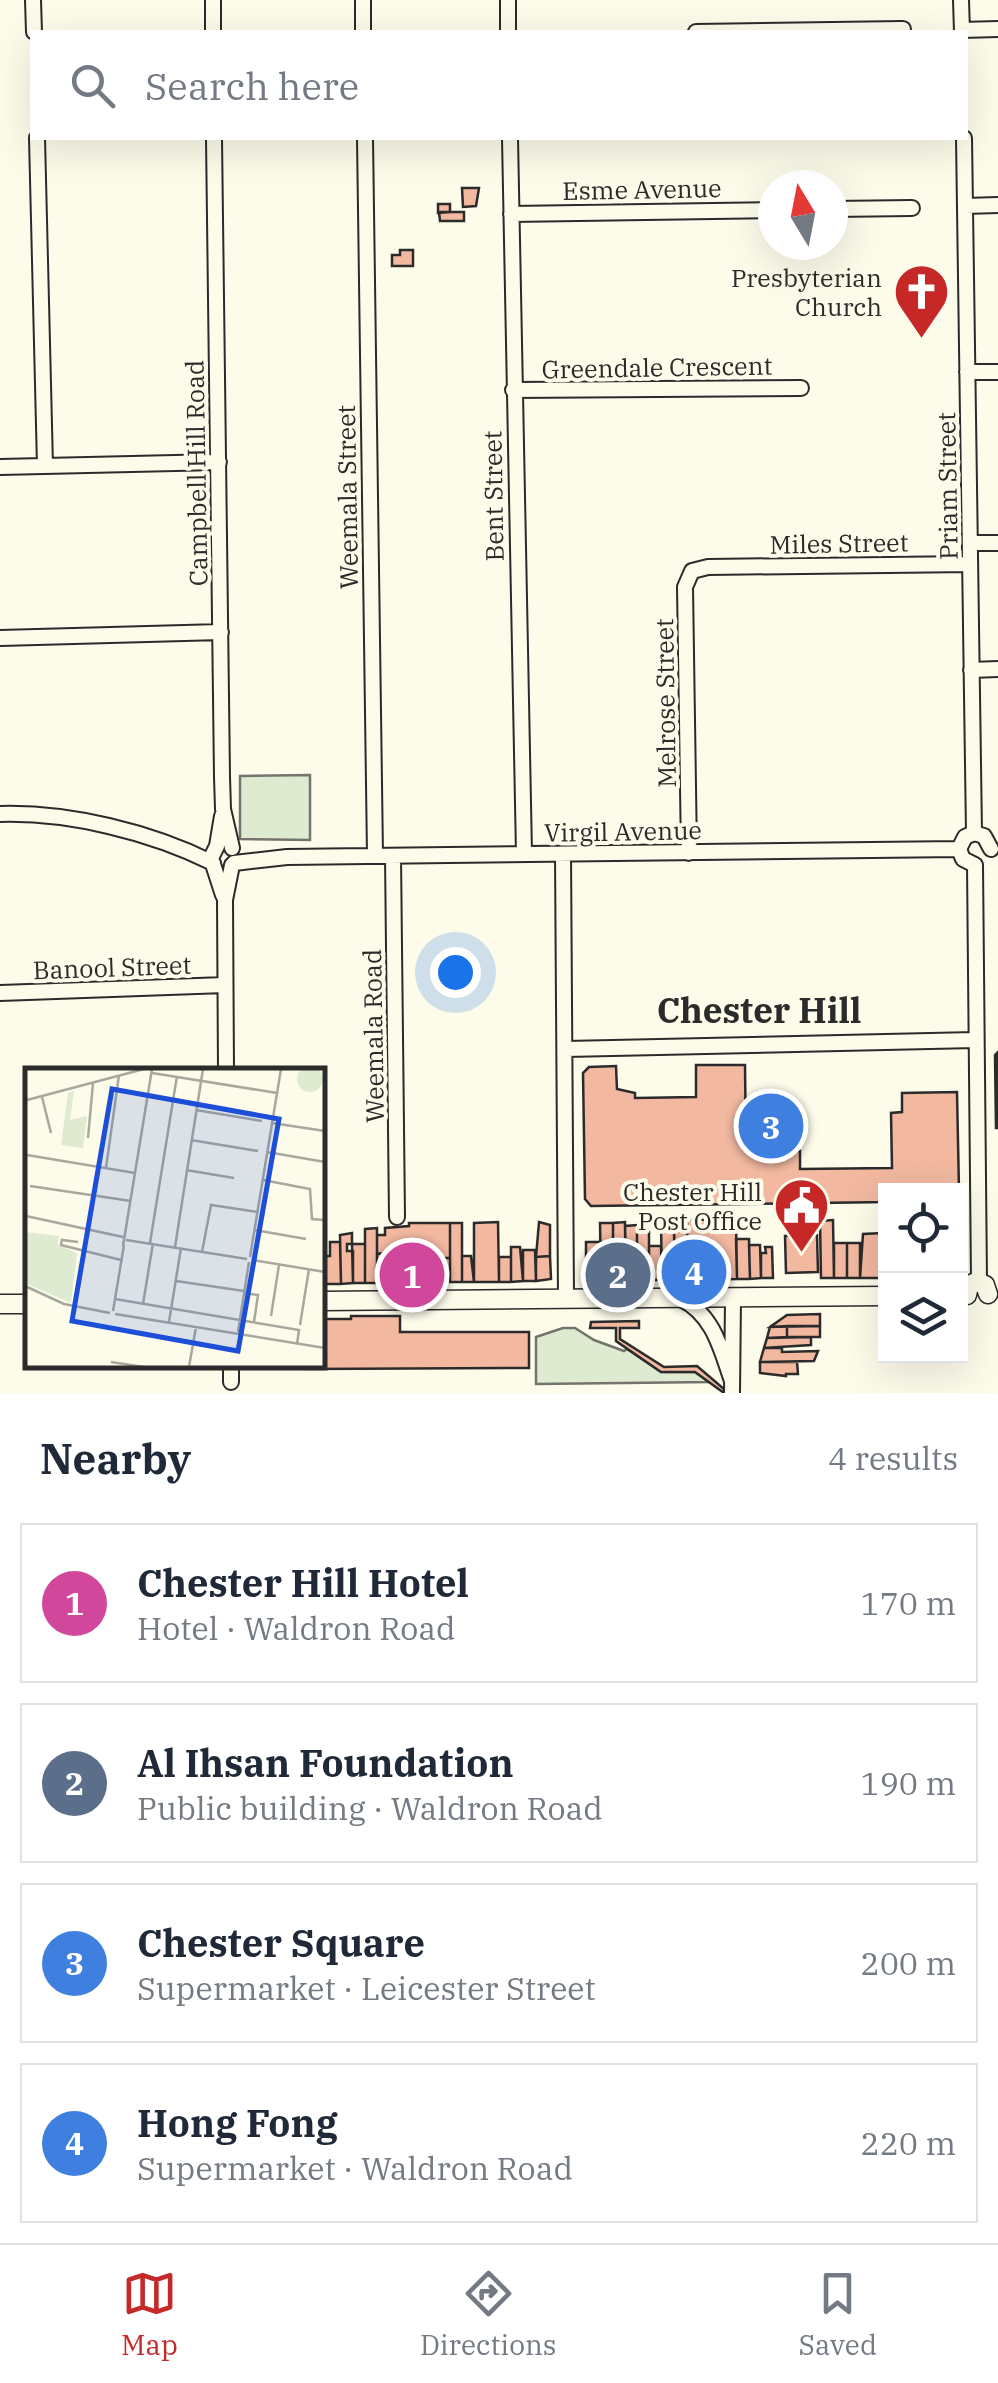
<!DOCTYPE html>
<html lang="en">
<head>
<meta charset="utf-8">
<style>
  body { margin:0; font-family:"IBM Plex Serif",serif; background:#f6f6f7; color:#1f2937 }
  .controls { position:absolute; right:30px; bottom:30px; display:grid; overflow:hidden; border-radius:0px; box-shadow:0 10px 40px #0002 }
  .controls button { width:90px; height:90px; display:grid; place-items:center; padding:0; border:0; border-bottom:2px solid #e0e1e3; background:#fff; color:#1f2937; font:50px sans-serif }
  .compass { position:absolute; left:758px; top:170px; width:90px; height:90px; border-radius:50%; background:#fff; box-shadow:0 10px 40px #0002; rotate:350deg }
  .you { position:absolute; left:455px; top:972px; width:35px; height:35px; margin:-25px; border:8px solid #fff; border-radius:50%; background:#1a73e8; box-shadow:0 0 0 15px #1a73e833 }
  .badge { display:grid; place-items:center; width:65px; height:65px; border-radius:50%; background:#c62828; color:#fff; font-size:32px; font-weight:700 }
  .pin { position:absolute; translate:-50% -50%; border:5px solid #fff; box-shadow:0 2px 10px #0006 }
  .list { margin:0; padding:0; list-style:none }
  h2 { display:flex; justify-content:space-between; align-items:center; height:130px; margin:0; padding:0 40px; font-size:42px }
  h2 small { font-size:32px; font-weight:400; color:#747a83 }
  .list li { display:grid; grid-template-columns:65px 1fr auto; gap:30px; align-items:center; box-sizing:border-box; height:160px; margin:0 20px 20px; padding:0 20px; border:2px solid #e0e1e3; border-radius:0px }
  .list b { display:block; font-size:38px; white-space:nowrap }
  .list p { margin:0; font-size:32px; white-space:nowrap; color:#747a83 }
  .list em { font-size:32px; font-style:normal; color:#747a83 }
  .icon { flex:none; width:55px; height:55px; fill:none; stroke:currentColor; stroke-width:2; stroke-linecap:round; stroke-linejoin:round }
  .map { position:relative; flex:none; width:998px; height:1393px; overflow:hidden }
  .search { position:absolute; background:#fff; box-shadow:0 10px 40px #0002; left:30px; right:30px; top:30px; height:110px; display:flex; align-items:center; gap:25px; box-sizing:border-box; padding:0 35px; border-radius:0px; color:#747a83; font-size:38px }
  .sheet { height:850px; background:#fff }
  nav { display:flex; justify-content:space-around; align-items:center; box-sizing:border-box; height:140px; border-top:2px solid #e0e1e3; background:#fff; font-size:28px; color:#747a83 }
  nav a { display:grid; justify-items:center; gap:5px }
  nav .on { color:#c62828 }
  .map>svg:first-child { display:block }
  .green { fill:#deebd1; stroke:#74746e; stroke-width:2.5 }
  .building { fill:#f2b8a0; stroke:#2b2b2b; stroke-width:2.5 }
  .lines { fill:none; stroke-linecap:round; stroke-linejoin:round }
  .minor-casing { stroke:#2b2b2b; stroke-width:18 }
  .major-casing { stroke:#2b2b2b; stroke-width:21 }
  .minor { stroke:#fdfbea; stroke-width:14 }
  .major { stroke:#fdfbea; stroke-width:18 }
  .labels { text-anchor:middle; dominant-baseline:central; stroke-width:8; stroke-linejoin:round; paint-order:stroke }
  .street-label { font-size:25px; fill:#2b2b2b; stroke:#fdfbea }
  .poi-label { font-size:25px; fill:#2b2b2b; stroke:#fdfbea; text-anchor:end }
  .district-label { font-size:35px; font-weight:bold; fill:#2b2b2b; stroke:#fdfbea }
  .inset-road { fill:none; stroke:#a9a89e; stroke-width:2.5 }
  .view { fill:#1d4ed8; fill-opacity:0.15; stroke:#1d4ed8; stroke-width:5 }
  .inset-edge { fill:none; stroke:#2b2b2b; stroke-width:5 }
</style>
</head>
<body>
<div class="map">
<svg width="998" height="1393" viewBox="0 0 998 1393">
  <rect width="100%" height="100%" fill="#fdfbea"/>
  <path class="green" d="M310,775V840L240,839V776Z
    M563,1328H575L594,1340L624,1351L627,1349L661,1372H695L709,1382L536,1384V1337Z"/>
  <path class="building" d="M462,188H479L476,206L463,207Z
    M438,204H450V212L438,213Z
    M439,212H464V221H440Z
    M400,250H413V266H392V255H400Z
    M997,1053L998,1128H996L995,1055Z
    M696,1065H745L746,1151H800V1169L892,1168L891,1113L902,1112V1093L957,1092L959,1190H886V1202L591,1206L585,1199L583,1073L589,1067L616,1066L617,1089L635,1093V1098L696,1097Z
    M736,1219L737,1279L688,1280L687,1220Z
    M833,1220L834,1278H821L820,1221Z
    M498,1222L499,1282H474V1223Z
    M539,1222L550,1225V1256L536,1257Z
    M625,1222L626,1281H613V1223Z
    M409,1223H450V1258H410V1245L397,1246L393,1259H387V1253L377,1254V1235H385V1228L409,1226Z
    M450,1223H462V1282H450Z
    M600,1223H613V1281H601Z
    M637,1225V1280L626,1281L625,1226Z
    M661,1225H674L675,1280H662Z
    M377,1228V1283H365V1229Z
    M674,1231H687L688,1280H675Z
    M637,1232H649V1280H637Z
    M352,1233V1244H347V1251H353V1283L341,1284L340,1235Z
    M883,1233V1278H860L863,1234Z
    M817,1235L818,1272L786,1273L785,1236Z
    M736,1239H749L750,1279H737Z
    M883,1241H886V1277L883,1278Z
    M330,1242H340L341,1284H322V1256H330Z
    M586,1242H601V1281L586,1278Z
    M834,1243H847V1278H834Z
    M847,1243H860V1278H847Z
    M352,1244H365V1283H353Z
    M410,1245V1258H450V1279H377V1254L387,1253V1259H393L397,1246Z
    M749,1245H760L761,1278L750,1279Z
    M649,1246H661L662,1280H649Z
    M511,1247H520L523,1281L511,1282Z
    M765,1247H772L773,1278H761V1253H766Z
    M523,1250H535L536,1281H523Z
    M462,1256H471L474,1282H462Z
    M550,1256L551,1279L536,1281V1257Z
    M499,1257H511V1282H499Z
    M820,1314V1326L770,1327L787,1315Z
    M351,1316H400V1332H529V1368L306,1369L305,1366H322V1319H351Z
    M639,1321V1328H620V1339L664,1367L697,1366L724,1389V1393L695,1372H661L616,1341V1328H590L591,1322Z
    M787,1326V1337L767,1338L770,1327Z
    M787,1326H820V1337H787Z
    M811,1337V1345L764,1348L767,1338Z
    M764,1348H782V1352L818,1351L814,1361L760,1362Z
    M760,1362H797L798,1374H786V1376L760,1373Z"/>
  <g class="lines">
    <defs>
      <path id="minor" d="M33,0L34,32
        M213,0V32
        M363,0V32
        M508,0V32
        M961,0L962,32
        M962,30L998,29
        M696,32L903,29
        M37,138L45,466
        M214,138L222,777L223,809L232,848
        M365,138L375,855
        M510,138L524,854
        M964,138L974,833
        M965,206L998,205
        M833,209L912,208
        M511,214L773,210
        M967,372H998
        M513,390L801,388
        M0,467L219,462
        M971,543H998
        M0,638L221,632
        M971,670L998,669
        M0,814C69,812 151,832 213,863
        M222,816L217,846L211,858L223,895
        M974,833L965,837L959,849L963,859L975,865
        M974,833L984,836L991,849
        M689,853L685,587L692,571L708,567L970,564
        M563,854L566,1298
        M393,856L397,1217
        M234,863L287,857L959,849
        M975,865L979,1282
        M0,993L225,985
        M566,1049L975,1040
        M226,1070L225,900L232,865
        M681,1299C714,1315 721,1350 732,1381
        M231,1366V1382
        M732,1393L733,1299"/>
      <path id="major" d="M967,1295L969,1285L976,1282L985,1285L988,1294
        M322,1301L886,1296
        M0,1304H28"/>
    </defs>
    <use href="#minor" class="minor-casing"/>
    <use href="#major" class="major-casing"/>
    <use href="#minor" class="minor"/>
    <use href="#major" class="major"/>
  </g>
  <defs>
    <symbol id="church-pin" viewBox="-11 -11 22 30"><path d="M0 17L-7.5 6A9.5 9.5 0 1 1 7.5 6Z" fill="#c62828" stroke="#fdfbea"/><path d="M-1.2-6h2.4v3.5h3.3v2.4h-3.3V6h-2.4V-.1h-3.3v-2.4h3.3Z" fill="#fff"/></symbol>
    <symbol id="civic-pin" viewBox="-11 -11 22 30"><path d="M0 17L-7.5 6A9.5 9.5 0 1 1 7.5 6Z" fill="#c62828" stroke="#fdfbea"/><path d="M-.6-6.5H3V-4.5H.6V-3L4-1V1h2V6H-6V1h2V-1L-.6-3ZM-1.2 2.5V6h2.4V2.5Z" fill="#fff"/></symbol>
  </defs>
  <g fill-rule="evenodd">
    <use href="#church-pin" x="890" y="260" width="63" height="86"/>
    <use href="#civic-pin" x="770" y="1174" width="63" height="86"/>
  </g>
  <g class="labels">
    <g class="street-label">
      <text transform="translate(642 189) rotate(-1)">Esme Avenue</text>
      <text transform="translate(657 367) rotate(-1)">Greendale Crescent</text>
      <text transform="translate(196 473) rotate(-91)">Campbell Hill Road</text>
      <text transform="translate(947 486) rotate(-91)">Priam Street</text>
      <text transform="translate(493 496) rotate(-91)">Bent Street</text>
      <text transform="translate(347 497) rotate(-91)">Weemala Street</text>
      <text transform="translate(839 543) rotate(-1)">Miles Street</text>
      <text transform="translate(665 703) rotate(-91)">Melrose Street</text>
      <text transform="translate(623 831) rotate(-1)">Virgil Avenue</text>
      <text transform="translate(112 967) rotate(-2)">Banool Street</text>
      <text transform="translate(373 1036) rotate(-91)">Weemala Road</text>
    </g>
    <g class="poi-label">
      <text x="882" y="277">Presbyterian<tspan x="882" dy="29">Church</tspan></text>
      <text x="762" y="1191">Chester Hill<tspan x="762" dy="29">Post Office</tspan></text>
    </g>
    <g class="district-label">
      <text x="759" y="1010">Chester Hill</text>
    </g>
  </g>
  <g transform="translate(25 1068)">
    <rect width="300" height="300" fill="#fdfbea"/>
    <path d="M272 11a13 13 0 1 1 26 0a13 13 0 1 1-26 0ZM49,23L45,52L62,48L58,80L36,77L43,25ZM0,164L34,168L33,177L52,185L46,235L0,215Z" fill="#deebd1"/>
    <path class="inset-road" d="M127,5L252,25M17,29L26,65M2,32L119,1M171,42L237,53M247,55L300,63M63,70L68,15M166,72L233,83M242,84L300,94M2,87L110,105M81,100L94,7M161,102L209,110M238,112L285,121L287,151L300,152M5,118L106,133M1,148L98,169M230,162L281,171M101,172L222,191M53,174L37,172L36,177L96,192M125,175L152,8M98,178L127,1M150,179L178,1M177,184L186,137L232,144M225,189L256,1M228,192L300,204M151,213L219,223M0,218L39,236L85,245M219,225L233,227L229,254M90,231L274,262L272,276M118,236L128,175M88,243L99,177M90,246L300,280M246,248L254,197M144,254L156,180M275,257L284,201M213,264L224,194M86,294L119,299M164,299L171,259"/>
    <path class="view" d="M87,21L254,51L213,283L47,253Z"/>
    <rect width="300" height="300" class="inset-edge"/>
  </g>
</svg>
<div class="controls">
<button><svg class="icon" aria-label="locate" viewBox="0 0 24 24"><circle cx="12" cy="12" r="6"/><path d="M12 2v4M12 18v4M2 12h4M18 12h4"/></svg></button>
<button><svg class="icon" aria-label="layers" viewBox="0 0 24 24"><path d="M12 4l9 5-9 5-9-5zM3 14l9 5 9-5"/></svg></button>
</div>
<svg class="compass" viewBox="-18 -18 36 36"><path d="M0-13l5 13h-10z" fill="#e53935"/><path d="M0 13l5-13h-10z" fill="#747a83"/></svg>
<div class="you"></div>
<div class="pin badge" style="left:412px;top:1275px;background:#d1479c">1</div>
<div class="pin badge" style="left:618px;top:1275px;background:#5c6f8a">2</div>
<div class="pin badge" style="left:771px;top:1126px;background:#3f7fe0">3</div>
<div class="pin badge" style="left:694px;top:1272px;background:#3f7fe0">4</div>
<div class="search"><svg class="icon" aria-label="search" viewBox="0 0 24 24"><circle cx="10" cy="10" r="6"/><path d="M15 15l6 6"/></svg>Search here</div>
</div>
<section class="sheet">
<h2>Nearby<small>4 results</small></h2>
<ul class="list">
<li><span class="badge" style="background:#d1479c">1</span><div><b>Chester Hill Hotel</b><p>Hotel · Waldron Road</p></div><em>170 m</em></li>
<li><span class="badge" style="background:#5c6f8a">2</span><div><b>Al Ihsan Foundation</b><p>Public building · Waldron Road</p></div><em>190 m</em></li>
<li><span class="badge" style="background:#3f7fe0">3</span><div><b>Chester Square</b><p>Supermarket · Leicester Street</p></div><em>200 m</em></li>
<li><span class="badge" style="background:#3f7fe0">4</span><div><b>Hong Fong</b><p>Supermarket · Waldron Road</p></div><em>220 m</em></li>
</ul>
</section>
<nav>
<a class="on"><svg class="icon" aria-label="map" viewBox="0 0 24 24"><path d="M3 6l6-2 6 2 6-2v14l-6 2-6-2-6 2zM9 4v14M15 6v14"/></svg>Map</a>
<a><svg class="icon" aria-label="directions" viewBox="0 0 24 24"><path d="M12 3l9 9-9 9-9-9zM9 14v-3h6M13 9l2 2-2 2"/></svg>Directions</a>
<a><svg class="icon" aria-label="saved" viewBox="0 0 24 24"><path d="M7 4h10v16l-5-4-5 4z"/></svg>Saved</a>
</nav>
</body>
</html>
